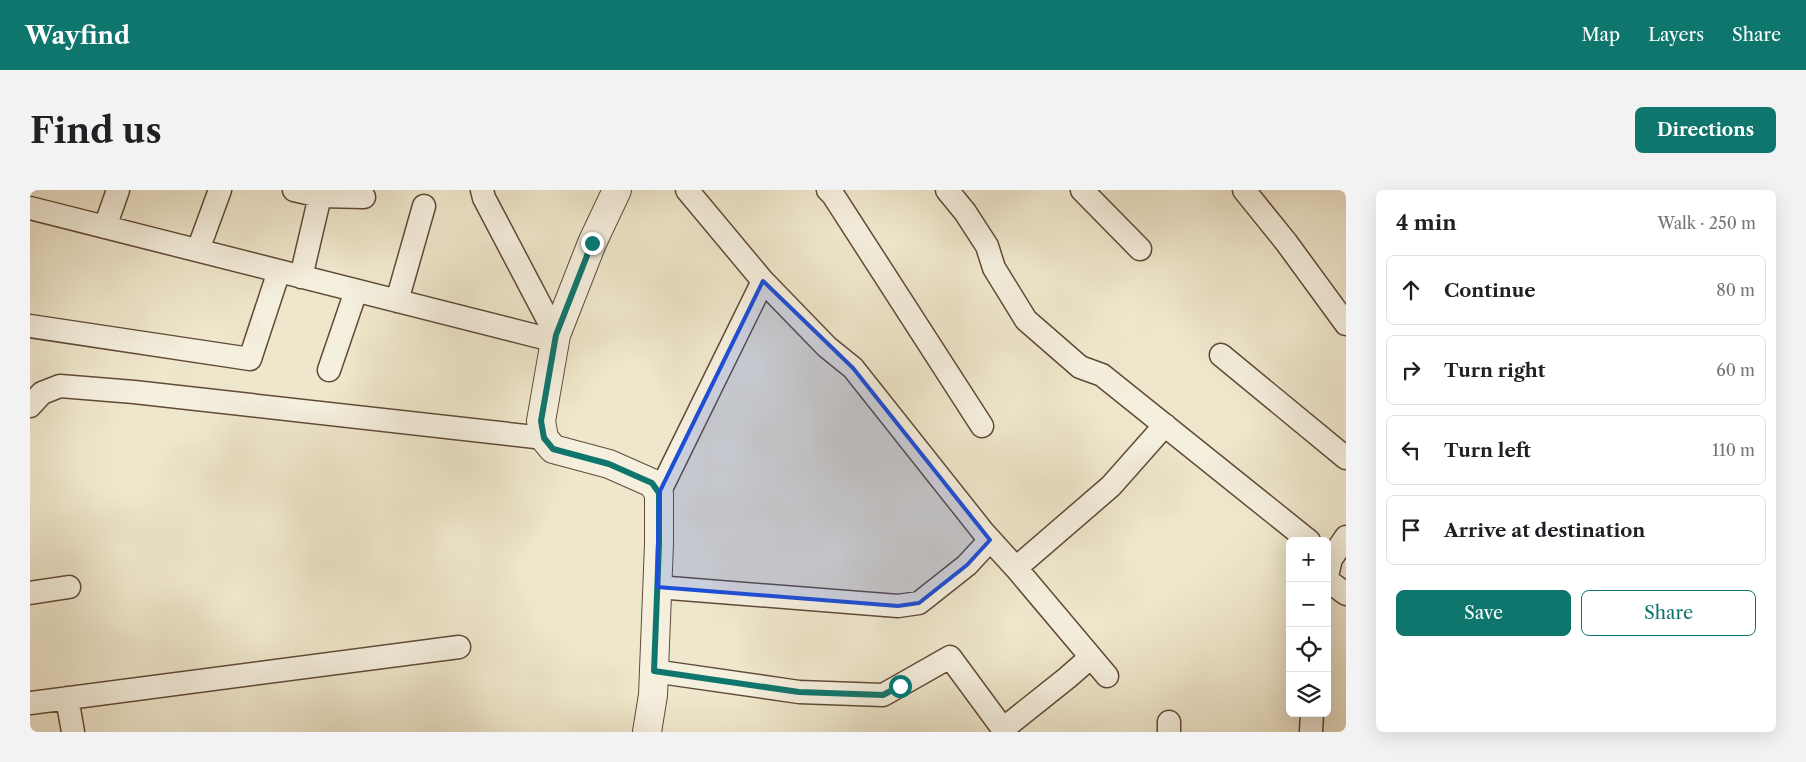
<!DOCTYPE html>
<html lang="en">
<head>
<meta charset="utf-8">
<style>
  body { margin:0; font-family:"Libre Caslon Text",serif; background:#f2f2f2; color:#202124 }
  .controls { position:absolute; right:15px; bottom:15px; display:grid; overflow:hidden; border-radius:8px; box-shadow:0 5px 20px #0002 }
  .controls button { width:45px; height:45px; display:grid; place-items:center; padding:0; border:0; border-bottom:1px solid #e0e0e0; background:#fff; color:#202124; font:25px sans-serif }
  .stop { position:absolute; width:15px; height:15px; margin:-11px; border:4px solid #0f766e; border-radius:50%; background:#fff }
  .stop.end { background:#0f766e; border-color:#fff; box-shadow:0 1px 5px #0008 }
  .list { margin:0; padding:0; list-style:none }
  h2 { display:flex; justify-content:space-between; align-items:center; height:65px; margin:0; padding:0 20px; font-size:21px }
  h2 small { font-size:16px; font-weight:400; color:#757577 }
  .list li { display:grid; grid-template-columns:32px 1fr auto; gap:15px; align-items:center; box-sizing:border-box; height:70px; margin:0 10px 10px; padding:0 10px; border:1px solid #e0e0e0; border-radius:8px }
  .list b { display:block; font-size:19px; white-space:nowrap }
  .list em { font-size:16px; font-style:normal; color:#757577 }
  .actions { display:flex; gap:10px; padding:15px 20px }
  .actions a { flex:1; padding:11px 0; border:1px solid #0f766e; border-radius:8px; text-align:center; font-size:18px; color:#0f766e }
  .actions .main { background:#0f766e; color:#fff }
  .icon { flex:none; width:28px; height:28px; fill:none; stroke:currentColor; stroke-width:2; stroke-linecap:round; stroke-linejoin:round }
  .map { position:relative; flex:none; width:1316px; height:542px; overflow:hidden; border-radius:8px }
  header { display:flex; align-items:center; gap:30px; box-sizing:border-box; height:70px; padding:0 25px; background:#0f766e; color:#fff }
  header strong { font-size:24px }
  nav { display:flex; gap:28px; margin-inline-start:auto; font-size:18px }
  .intro { display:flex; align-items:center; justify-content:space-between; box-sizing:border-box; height:120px; padding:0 30px }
  h1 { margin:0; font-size:35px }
  .button { padding:12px 22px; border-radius:8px; background:#0f766e; color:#fff; font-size:18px; font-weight:700 }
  main { display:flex; gap:30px; padding:0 30px }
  aside { flex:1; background:#fff; border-radius:8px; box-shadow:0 5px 20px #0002 }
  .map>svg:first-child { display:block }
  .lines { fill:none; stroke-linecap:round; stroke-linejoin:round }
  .minor-casing { stroke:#604a37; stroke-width:25 }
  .tertiary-casing { stroke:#604a37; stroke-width:30 }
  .minor { stroke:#f5efde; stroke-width:22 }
  .tertiary { stroke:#f5efde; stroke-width:28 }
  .route { stroke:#0f766e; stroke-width:6 }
  .marked { fill:#1d4ed8; fill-opacity:0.2; stroke:#1d4ed8; stroke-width:4; stroke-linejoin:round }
</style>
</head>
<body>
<header>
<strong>Wayfind</strong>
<nav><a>Map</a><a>Layers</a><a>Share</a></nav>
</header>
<div class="intro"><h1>Find us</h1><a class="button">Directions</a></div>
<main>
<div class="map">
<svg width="1316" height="542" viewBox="0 0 1316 542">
  <rect width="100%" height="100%" fill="#efe7cc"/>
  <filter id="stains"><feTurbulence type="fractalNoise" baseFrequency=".004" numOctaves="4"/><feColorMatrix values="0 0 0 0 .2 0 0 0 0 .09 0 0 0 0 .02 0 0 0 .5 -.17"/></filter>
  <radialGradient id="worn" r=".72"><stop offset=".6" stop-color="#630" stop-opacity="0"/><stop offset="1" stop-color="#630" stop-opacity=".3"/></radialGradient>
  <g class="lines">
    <defs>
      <path id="minor" d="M264,0L290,6L334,7
        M798,0L803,5L952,236
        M917,0L935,22L957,56L964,78L996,130L1050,177L1072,185L1279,351
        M1052,0L1110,59
        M1214,0L1256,52L1316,134
        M0,18L510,147L526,145L454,8L452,0
        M75,37L88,0
        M168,60L190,0
        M271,87L290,6
        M733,91L797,157L823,178L954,343L986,378L1077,486
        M367,111L394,16
        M0,136L220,169L249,81
        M1191,165L1316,268
        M299,180L326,101
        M0,216L12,203L30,196L104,202L514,248
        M629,303L733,91L657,0
        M986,378L1081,296L1135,235
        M1297,386L1301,369L1316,347
        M1297,390L1316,404
        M627,397L868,416L889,413L937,375L960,350
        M0,403L39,397
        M623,481L769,502L853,505L920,467L973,539L1037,488L1061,467
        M37,508L43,542
        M0,513L429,457
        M1139,542V532
        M1281,542L1282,523"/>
      <path id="tertiary" d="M587,0L562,53L526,145L511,231L514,248L523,259L579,274L622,293L629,303V354L623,505L617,542"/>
    </defs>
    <use href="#minor" class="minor-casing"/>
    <use href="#tertiary" class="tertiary-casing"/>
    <use href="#minor" class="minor"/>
    <use href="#tertiary" class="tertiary"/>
  </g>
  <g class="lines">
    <path class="route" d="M562,53L526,145L511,231L514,248L523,259L579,274L622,293L629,303V354L624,481L769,502L853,505L870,496"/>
  </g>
  <path class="marked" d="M733,91L823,178L960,350L937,375L889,413L868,416L627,397L629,303Z"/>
  <rect width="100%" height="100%" filter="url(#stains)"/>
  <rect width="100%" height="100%" fill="url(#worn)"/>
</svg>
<div class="controls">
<button>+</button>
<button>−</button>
<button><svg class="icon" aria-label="locate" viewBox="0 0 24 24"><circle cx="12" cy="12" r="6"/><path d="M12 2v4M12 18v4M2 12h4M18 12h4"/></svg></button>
<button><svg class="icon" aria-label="layers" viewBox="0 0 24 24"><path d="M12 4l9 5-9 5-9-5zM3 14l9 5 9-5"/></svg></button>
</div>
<div class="stop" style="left:870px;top:496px"></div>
<div class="stop end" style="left:562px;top:53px"></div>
</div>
<aside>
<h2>4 min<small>Walk · 250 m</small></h2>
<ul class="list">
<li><svg class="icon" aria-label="ahead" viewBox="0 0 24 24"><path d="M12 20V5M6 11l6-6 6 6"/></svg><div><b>Continue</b></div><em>80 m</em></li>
<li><svg class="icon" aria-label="right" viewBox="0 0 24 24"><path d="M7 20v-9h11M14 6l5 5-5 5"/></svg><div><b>Turn right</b></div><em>60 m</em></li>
<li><svg class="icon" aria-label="left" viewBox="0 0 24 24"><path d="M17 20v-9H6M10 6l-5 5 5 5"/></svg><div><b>Turn left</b></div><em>110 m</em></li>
<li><svg class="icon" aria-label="arrive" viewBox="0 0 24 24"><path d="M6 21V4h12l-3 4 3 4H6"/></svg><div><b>Arrive at destination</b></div></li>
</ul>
<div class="actions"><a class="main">Save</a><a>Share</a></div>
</aside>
</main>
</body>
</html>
